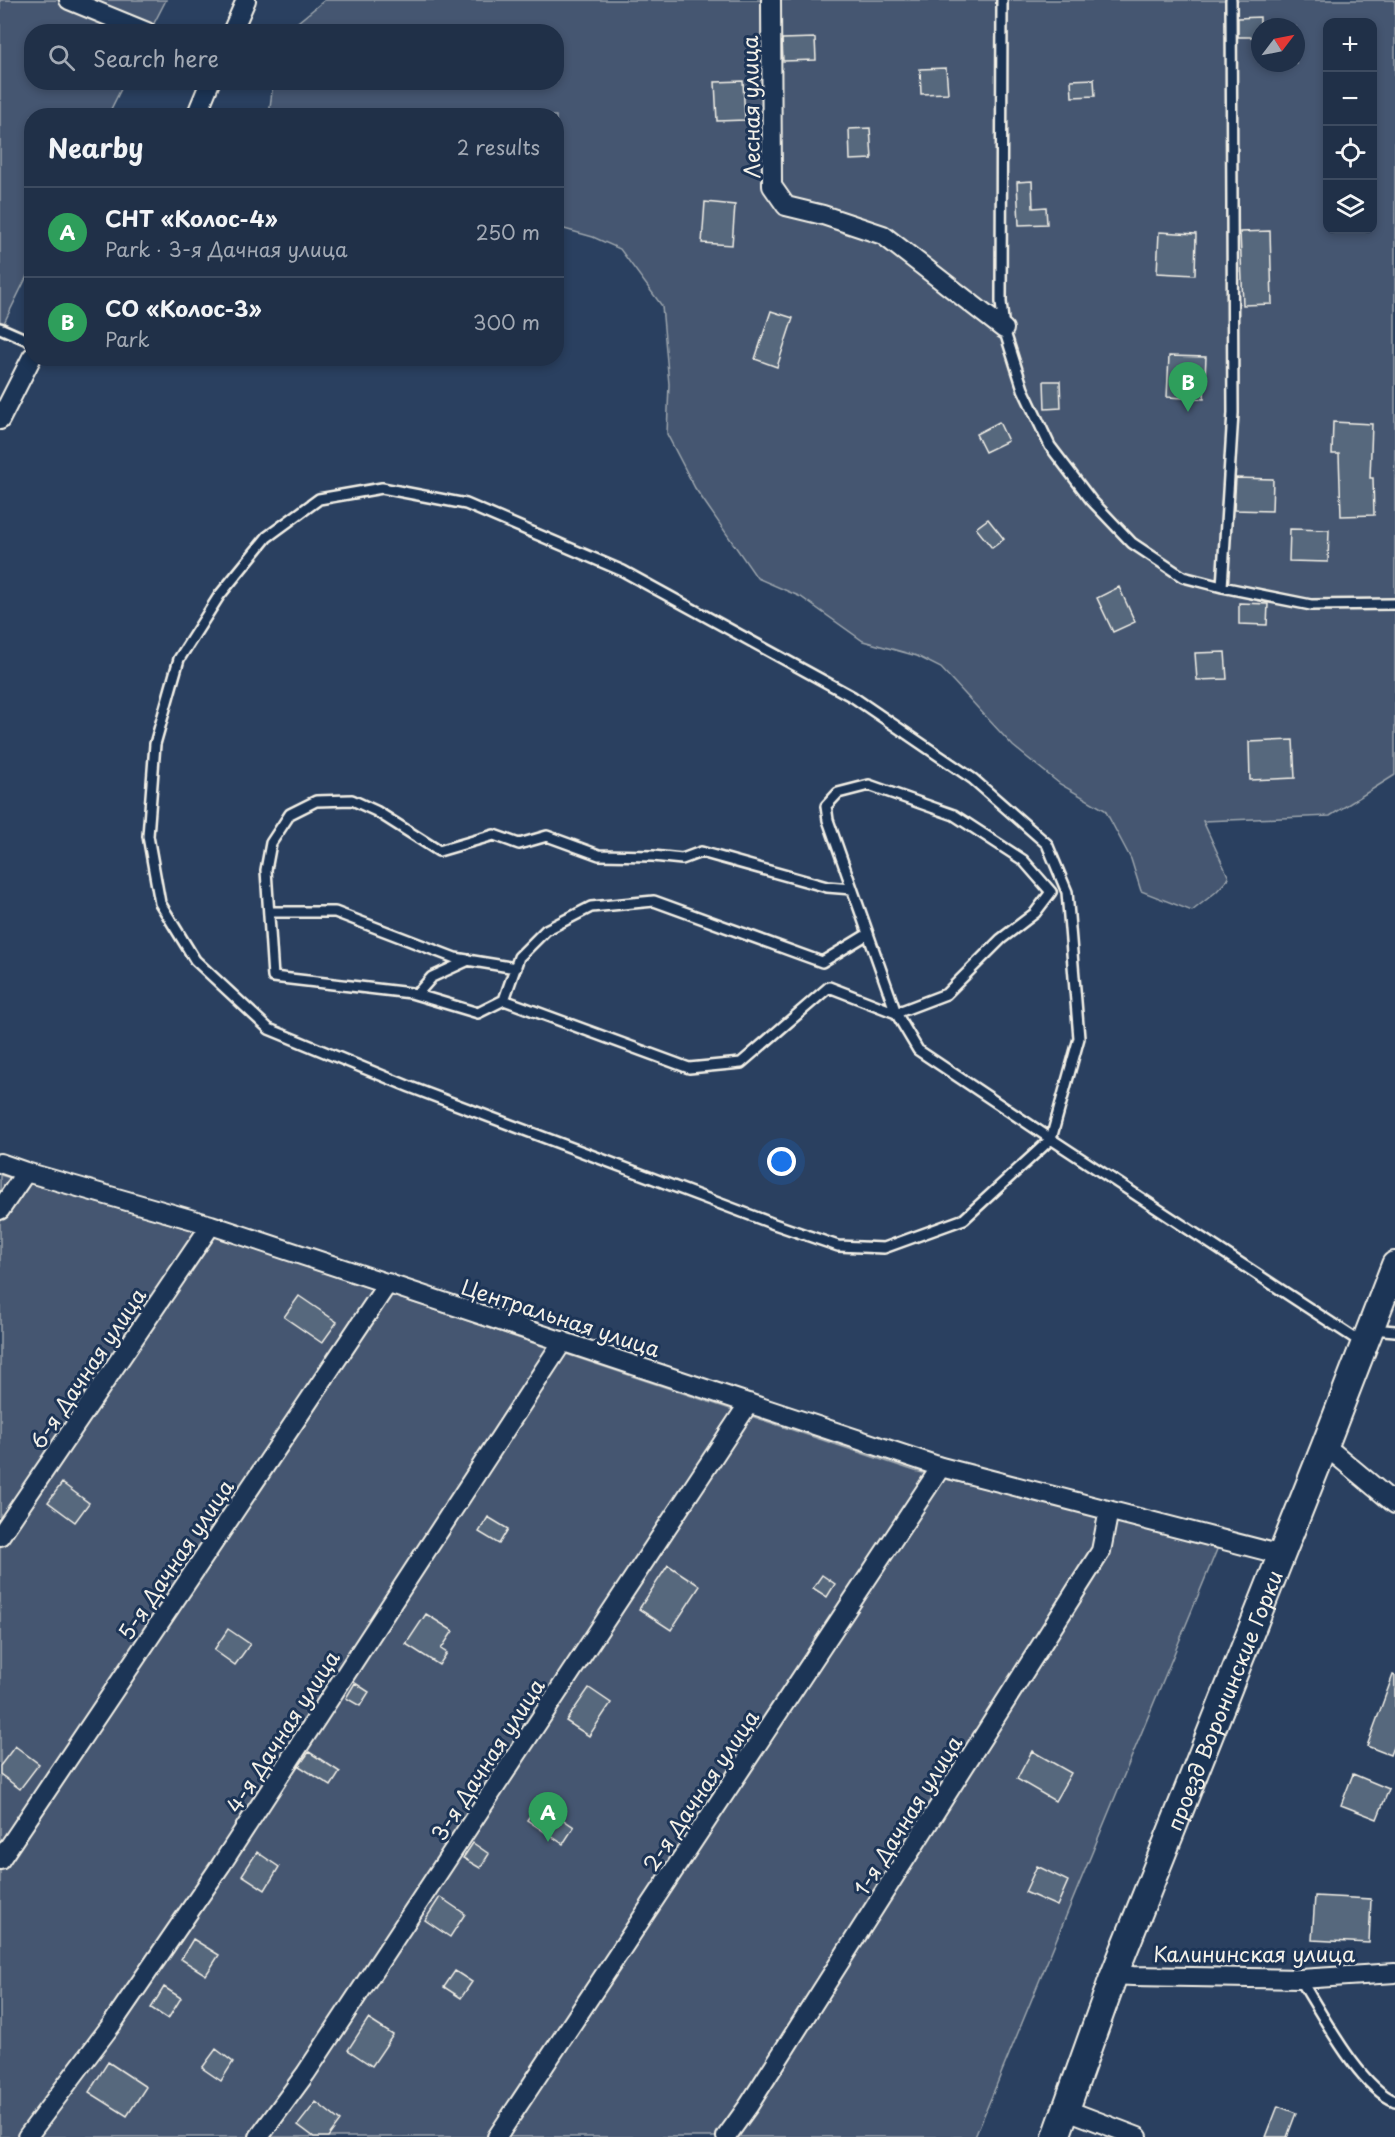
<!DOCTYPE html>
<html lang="en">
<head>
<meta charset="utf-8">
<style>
  body { margin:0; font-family:"Playpen Sans",sans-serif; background:#2d3c52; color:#f1f3f6 }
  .controls { position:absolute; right:18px; top:18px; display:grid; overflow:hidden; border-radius:12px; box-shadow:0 3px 9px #0003 }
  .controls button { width:54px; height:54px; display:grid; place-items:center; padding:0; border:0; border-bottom:2px solid #3d4b60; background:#203048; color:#f1f3f6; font:30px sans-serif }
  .compass { position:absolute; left:1251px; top:18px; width:54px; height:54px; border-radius:50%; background:#203048; box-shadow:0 3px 9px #0003; rotate:58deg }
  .you { position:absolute; left:782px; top:1162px; width:21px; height:21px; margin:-15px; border:4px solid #fff; border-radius:50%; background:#1a73e8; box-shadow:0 0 0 9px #1a73e833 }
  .badge { display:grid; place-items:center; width:39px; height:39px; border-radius:50%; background:#e797bd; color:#fff; font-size:20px; font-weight:700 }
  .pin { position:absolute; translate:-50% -50px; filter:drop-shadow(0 2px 3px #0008) }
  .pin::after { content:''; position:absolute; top:32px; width:21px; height:18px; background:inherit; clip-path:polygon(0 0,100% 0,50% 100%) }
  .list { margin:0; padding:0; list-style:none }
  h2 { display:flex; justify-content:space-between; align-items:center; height:78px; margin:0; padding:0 24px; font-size:26px }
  h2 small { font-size:20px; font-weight:400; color:#a2a9b4 }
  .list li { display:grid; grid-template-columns:39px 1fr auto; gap:18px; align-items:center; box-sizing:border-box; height:90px; padding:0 24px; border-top:2px solid #3d4b60 }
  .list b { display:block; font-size:22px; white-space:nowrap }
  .list p { margin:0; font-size:20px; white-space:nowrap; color:#a2a9b4 }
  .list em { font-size:20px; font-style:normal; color:#a2a9b4 }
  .icon { flex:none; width:33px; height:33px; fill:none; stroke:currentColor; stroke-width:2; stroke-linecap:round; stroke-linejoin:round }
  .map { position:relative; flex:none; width:1395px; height:2137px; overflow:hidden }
  .search { position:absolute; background:#203048; box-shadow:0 3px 9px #0003; left:24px; top:24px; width:540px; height:66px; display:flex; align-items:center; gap:15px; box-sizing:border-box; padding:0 21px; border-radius:24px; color:#a2a9b4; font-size:22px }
  .panel { position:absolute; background:#203048; box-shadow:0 3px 9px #0003; left:24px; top:108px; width:540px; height:258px; border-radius:24px }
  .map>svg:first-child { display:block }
  .green { fill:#445771; stroke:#9ca4ac; stroke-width:1.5; fill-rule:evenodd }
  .building { fill:#56677d; stroke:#f4f1e8; stroke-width:1.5 }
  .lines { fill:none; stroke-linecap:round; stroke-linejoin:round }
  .lane-casing { stroke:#f4f1e8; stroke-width:14 }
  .street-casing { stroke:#f4f1e8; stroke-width:22 }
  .secondary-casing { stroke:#f4f1e8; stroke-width:30 }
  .lane { stroke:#1d3557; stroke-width:9 }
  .street { stroke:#1d3557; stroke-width:18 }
  .secondary { stroke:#1d3557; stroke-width:26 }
  .labels { text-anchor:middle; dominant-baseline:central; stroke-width:6; stroke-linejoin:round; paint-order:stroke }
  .street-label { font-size:21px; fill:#f4f1e8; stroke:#1d3557 }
</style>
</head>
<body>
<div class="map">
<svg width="1395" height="2137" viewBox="0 0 1395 2137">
  <rect width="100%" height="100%" fill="#2a4060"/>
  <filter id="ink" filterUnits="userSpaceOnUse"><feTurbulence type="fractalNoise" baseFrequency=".0167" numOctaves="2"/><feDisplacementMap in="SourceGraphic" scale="12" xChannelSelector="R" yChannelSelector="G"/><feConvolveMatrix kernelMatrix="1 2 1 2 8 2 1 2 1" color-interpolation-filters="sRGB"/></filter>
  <g filter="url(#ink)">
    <path class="green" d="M0,0H166L150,31L32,32V82L124,83L108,115L32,116L31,268L0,331Z
      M325,0H1395V775L1330,816L1203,821L1229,878L1216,892L1192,911L1141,891L1131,859L1105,810L1060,784L1013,746L941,668L917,656L863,641L801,597L757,578L695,488L667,434L669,384L662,306L620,249L593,237L557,227L556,116H269L273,83L556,82V32L291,31L293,26ZM1328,22H1372V230H1328ZM1260,27H1296V63H1260Z
      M0,1175L217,1237L915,1471L1218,1547L975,2137H0Z"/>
    <path class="building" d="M1260,17V37H1238V18Z
      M815,38L816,60L783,61L782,39Z
      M946,68L948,93L921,94L920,69Z
      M1094,79L1095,96L1072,97L1071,80Z
      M743,81L745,120L717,121L715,82Z
      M870,128L872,159L850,160L849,129Z
      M1032,181L1033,208L1046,207L1047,224L1019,225L1017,182Z
      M705,202L735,205L732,245L702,243Z
      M1270,231L1272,304L1243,305L1240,232Z
      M1159,232L1196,234L1195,275L1157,273Z
      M771,311L793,318L777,367L755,359Z
      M1169,356L1206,357L1204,399L1167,397Z
      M1044,381H1060L1061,408L1045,409Z
      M999,422L1008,441L985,452L976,434Z
      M1333,422L1372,424L1370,478H1373L1374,515L1341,516L1339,454H1332Z
      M1236,478L1273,479L1272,511L1234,510Z
      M988,519L1004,539L992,548L976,528Z
      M1290,529L1329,530L1328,562L1289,561Z
      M1119,587L1135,622L1113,632L1097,598Z
      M1239,603L1268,604L1267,625L1239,624Z
      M1225,652L1227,679L1197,680L1195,653Z
      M1293,740L1295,778L1250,780L1249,742Z
      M299,1296L337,1322L322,1343L284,1317Z
      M62,1483L89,1503L75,1522L48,1502Z
      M488,1517L508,1529L499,1544L479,1532Z
      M668,1565L700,1586L671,1630L639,1609Z
      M822,1575L835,1584L827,1597L813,1588Z
      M426,1614L453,1631L441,1649L447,1653L439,1665L406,1644Z
      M228,1629L250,1644L235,1665L214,1650Z
      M1393,1675L1395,1676V1742L1390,1755L1367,1746Z
      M355,1683L369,1692L360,1706L346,1698Z
      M589,1688L611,1703L589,1736L566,1721Z
      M15,1746L39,1764L20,1789L0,1774V1766Z
      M1032,1751L1071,1773L1055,1801L1017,1779Z
      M309,1752L340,1772L331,1786L299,1766Z
      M1353,1774L1389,1789L1377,1819L1341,1805Z
      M538,1803L574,1827L563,1844L527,1820Z
      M473,1843L489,1854L480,1868L463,1858Z
      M257,1852L279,1867L265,1890L242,1875Z
      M1037,1866L1068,1881L1057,1906L1025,1892Z
      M1315,1896L1371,1899L1369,1943L1312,1940Z
      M440,1897L465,1914L450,1937L425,1920Z
      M193,1939L219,1955L206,1975L181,1959Z
      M455,1971L472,1982L461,1998L444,1987Z
      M164,1987L181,1998L168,2019L151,2008Z
      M368,2019L393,2035L372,2066L348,2050Z
      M216,2049L233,2062L221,2081L202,2068Z
      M108,2062L146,2087L127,2116L89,2092Z
      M316,2102L340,2121L328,2137H314L298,2125Z
      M1278,2106L1296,2113L1287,2137H1266Z"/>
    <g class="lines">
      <defs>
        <path id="lane" d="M1002,0L1001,302L1004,329L1023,389L1050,446L1091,500L1132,543L1183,577L1222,587L1311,605L1395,604
          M0,328L32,342
          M382,488L466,504L623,571L853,697L973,779L1047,844L1067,892L1079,1038L1051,1139L964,1219L884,1248L838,1246L774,1224L410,1087L269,1029L195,960L160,903L148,836L155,744L179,659L219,596L267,537L319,499Z
          M1222,587L1233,413L1231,0
          M852,889L827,887L701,852L682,859L653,856L599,855L547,836L519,844L494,835L439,851L376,811L352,800L316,801L290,814L271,843L266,870L273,977L411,993L478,1013L504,1000L519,957L546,930L591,907L654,901L822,962L868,934
          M269,912H335L455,958L516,968
          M417,994L432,977L469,960
          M504,1000L689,1068L741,1063L829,987L896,1013L946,994L1001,939L1035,913L1051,892L1023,860L954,815L869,785L838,793L826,806L828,820L896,1013L918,1050L1051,1139L1362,1343
          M1373,1329L1395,1331
          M1300,1979C1321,2012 1359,2087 1395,2101"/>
        <path id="street" d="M69,0L147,32
          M771,0L772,186L786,206L823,215L883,235L1004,329
          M232,32L246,0
          M196,116L210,82
          M0,420L32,357
          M0,1163L26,1172L211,1225L941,1467L1282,1555
          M0,1210L26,1172
          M1324,1448L1335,1454L1395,1504
          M0,1536L211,1225
          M0,1860L388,1283
          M1114,1975L1133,1976L1300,1979L1395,1973
          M1067,2110L1138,2137
          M27,2137L112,2024L221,1865L563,1341
          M259,2137L306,2073L749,1403
          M497,2137L941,1467
          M726,2137L749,2105L1101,1551L1109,1510"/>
        <g id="secondary">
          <path id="s1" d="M1056,2137L1114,1975L1324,1448L1395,1265"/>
        </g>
      </defs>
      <use href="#lane" class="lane-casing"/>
      <use href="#street" class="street-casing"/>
      <use href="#secondary" class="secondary-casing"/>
      <use href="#lane" class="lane"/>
      <use href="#street" class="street"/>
      <use href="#secondary" class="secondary"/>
    </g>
  </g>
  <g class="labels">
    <g class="street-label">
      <text transform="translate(750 107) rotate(-91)">Лесная улица</text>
      <text transform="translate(561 1317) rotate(18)">Центральная улица</text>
      <text transform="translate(87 1368) rotate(-56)">6-я Дачная улица</text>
      <text transform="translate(175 1559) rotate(-56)">5-я Дачная улица</text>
      <text stroke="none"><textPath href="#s1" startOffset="468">проезд Воронинские Горки</textPath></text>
      <text transform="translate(282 1731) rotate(-57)">4-я Дачная улица</text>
      <text transform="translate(487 1759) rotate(-57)">3-я Дачная улица</text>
      <text transform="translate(700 1790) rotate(-56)">2-я Дачная улица</text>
      <text transform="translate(907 1815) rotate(-58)">1-я Дачная улица</text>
      <text x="1254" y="1953">Калининская улица</text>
    </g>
  </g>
</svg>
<div class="controls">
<button>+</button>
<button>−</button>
<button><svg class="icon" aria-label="locate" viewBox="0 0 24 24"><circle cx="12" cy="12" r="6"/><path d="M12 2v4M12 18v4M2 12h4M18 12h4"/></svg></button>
<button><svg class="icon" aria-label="layers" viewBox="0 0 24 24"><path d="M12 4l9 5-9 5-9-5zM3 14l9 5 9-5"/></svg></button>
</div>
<svg class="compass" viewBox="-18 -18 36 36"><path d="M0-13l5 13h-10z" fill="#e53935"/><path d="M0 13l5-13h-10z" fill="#a2a9b4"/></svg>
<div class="you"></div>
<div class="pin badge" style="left:548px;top:1842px;background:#2e9e5b">A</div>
<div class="pin badge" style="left:1188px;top:412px;background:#2e9e5b">B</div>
<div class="search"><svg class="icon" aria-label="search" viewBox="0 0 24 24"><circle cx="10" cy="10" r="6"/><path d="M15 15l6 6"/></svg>Search here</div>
<section class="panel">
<h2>Nearby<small>2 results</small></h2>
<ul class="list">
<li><span class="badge" style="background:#2e9e5b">A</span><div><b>СНТ «Колос-4»</b><p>Park · 3-я Дачная улица</p></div><em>250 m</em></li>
<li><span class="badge" style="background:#2e9e5b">B</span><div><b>СО «Колос-3»</b><p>Park</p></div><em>300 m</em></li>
</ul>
</section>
</div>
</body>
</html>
